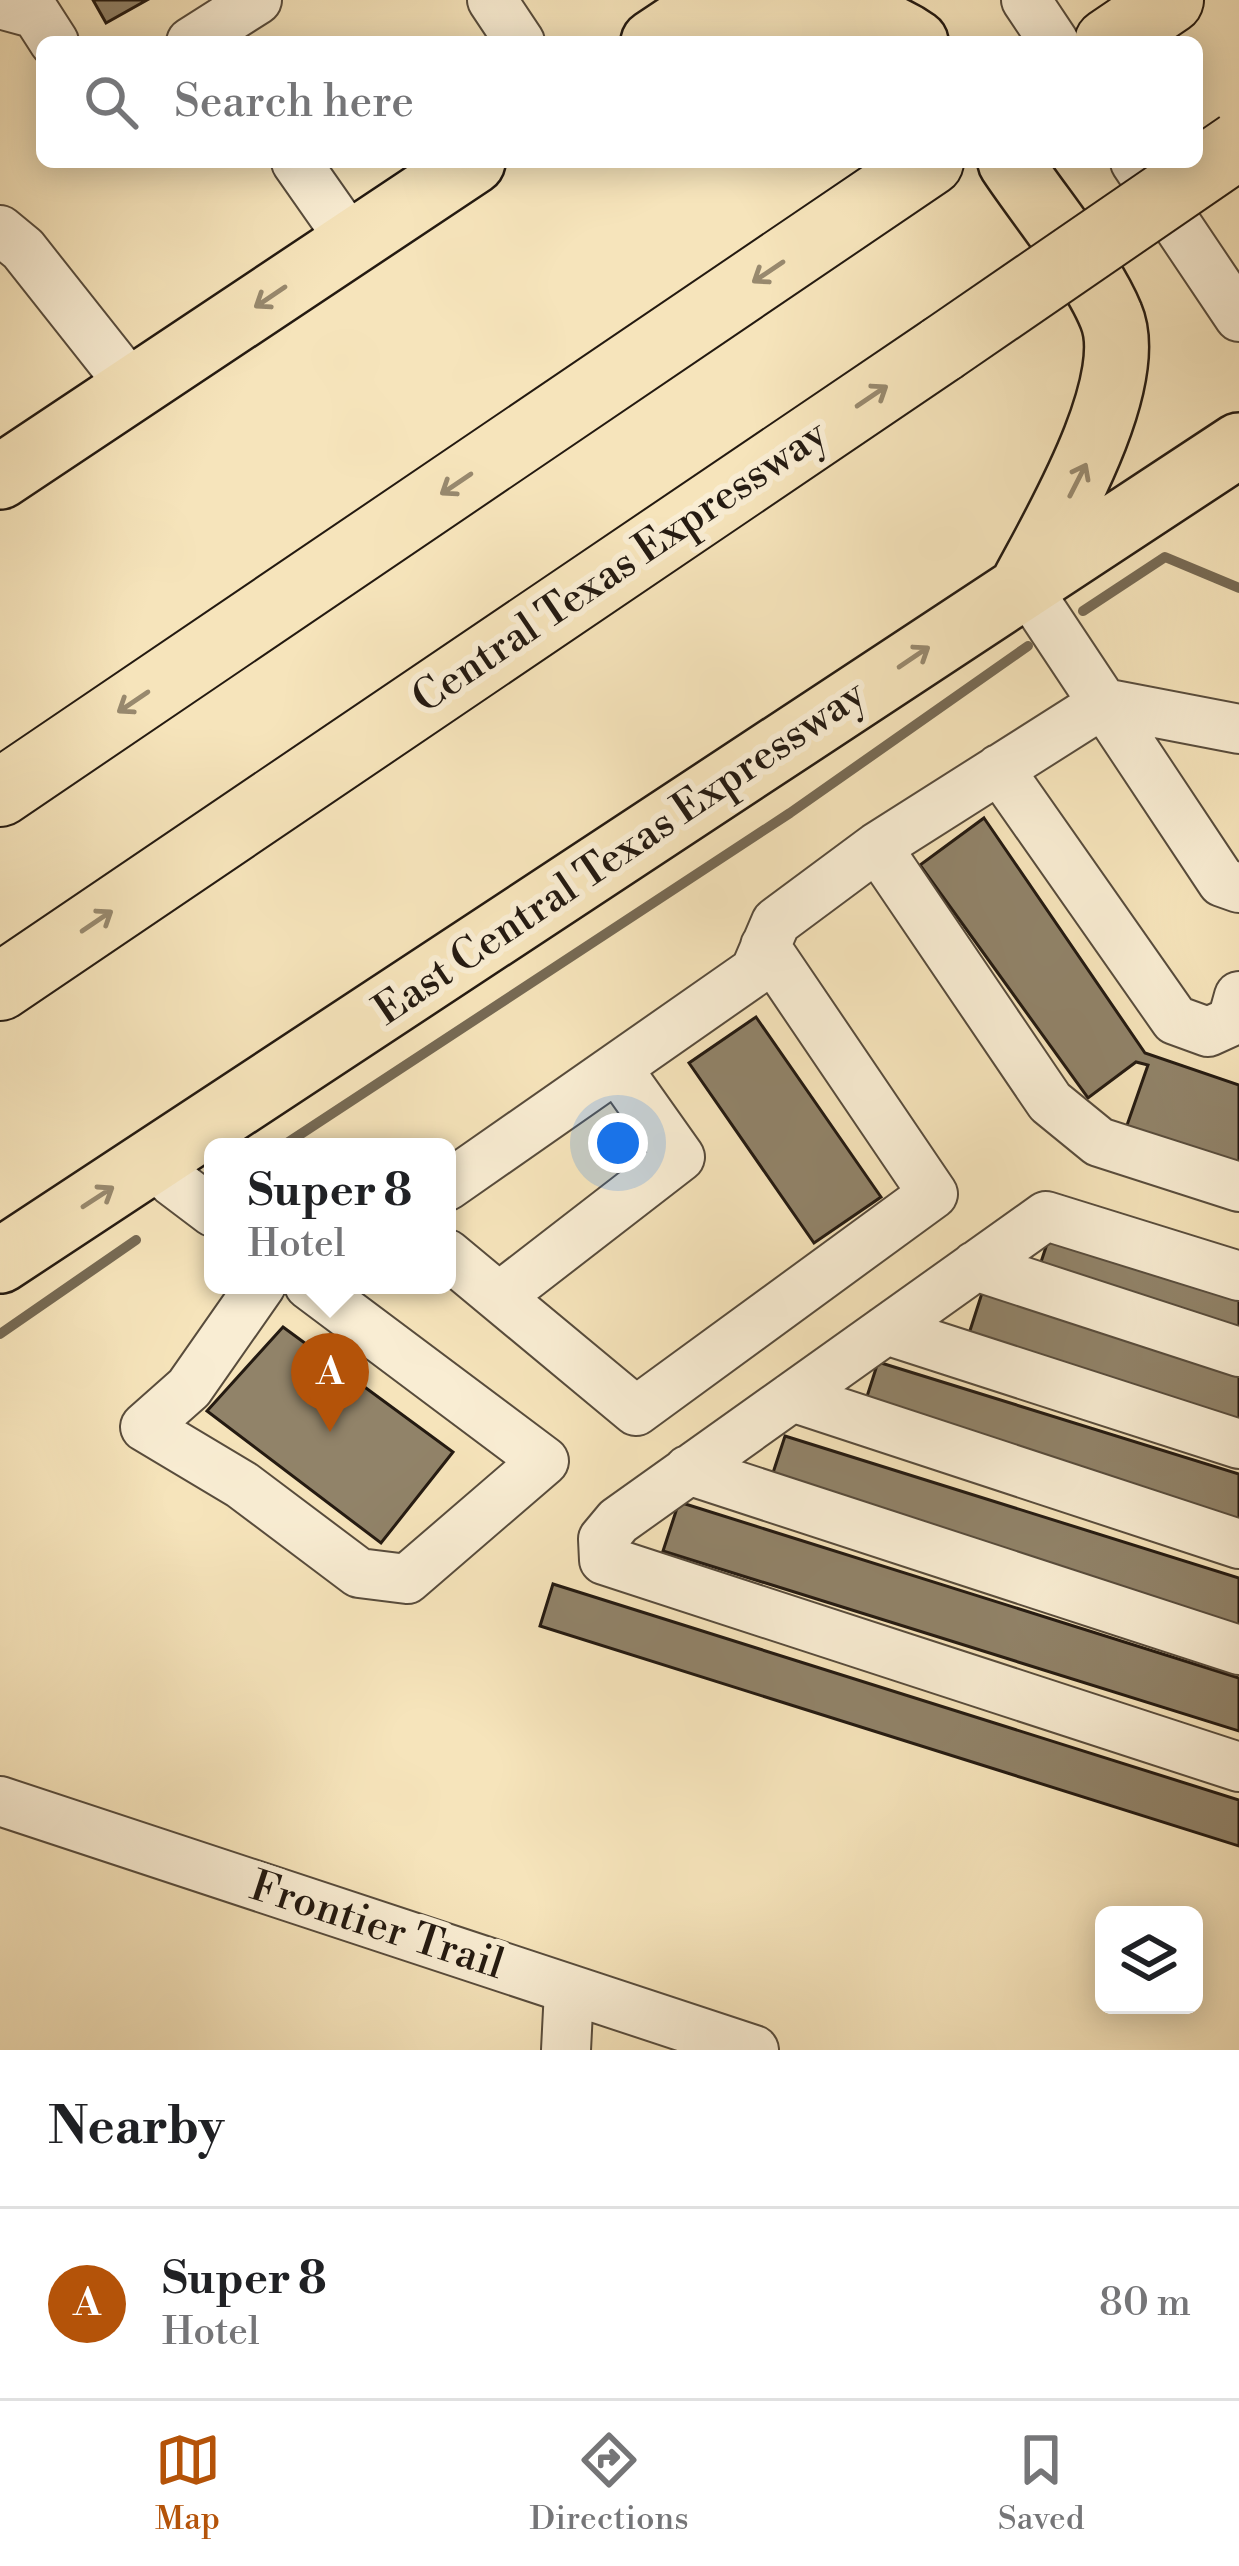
<!DOCTYPE html>
<html lang="en">
<head>
<meta charset="utf-8">
<style>
  body { margin:0; font-family:"Libre Bodoni",serif; background:#f6f6f6; color:#202124 }
  .controls { position:absolute; right:36px; bottom:36px; display:grid; overflow:hidden; border-radius:18px; box-shadow:0 6px 30px #0003 }
  .controls button { width:108px; height:108px; display:grid; place-items:center; padding:0; border:0; border-bottom:3px solid #e0e0e0; background:#fff; color:#202124; font:60px sans-serif }
  .you { position:absolute; left:618px; top:1143px; width:42px; height:42px; margin:-30px; border:9px solid #fff; border-radius:50%; background:#1a73e8; box-shadow:0 0 0 18px #1a73e833 }
  .badge { display:grid; place-items:center; width:78px; height:78px; border-radius:50%; background:#b45309; color:#fff; font-size:39px; font-weight:700 }
  .pin { position:absolute; translate:-50% -99px; filter:drop-shadow(0 3px 6px #0008) }
  .pin::after { content:''; position:absolute; top:63px; width:42px; height:36px; background:inherit; clip-path:polygon(0 0,100% 0,50% 100%) }
  .popup { position:absolute; left:204px; top:1138px; width:252px; height:156px; box-sizing:border-box; display:grid; place-content:center; border-radius:18px; background:#fff; filter:drop-shadow(0 3px 9px #0005); font-size:39px; white-space:nowrap; color:#757577 }
  .popup b { font-size:45px; color:#202124 }
  .popup::after { content:''; position:absolute; left:50%; top:100%; margin-left:-24px; border:24px solid transparent; border-top-color:#fff }
  .list { margin:0; padding:0; list-style:none }
  h2 { display:flex; justify-content:space-between; align-items:center; height:156px; margin:0; padding:0 48px; font-size:51px }
  h2 small { font-size:39px; font-weight:400; color:#757577 }
  .list li { display:grid; grid-template-columns:78px 1fr auto; gap:36px; align-items:center; box-sizing:border-box; height:192px; padding:0 48px; border-top:3px solid #e0e0e0 }
  .list b { display:block; font-size:45px; white-space:nowrap }
  .list p { margin:0; font-size:39px; white-space:nowrap; color:#757577 }
  .list em { font-size:39px; font-style:normal; color:#757577 }
  .icon { flex:none; width:66px; height:66px; fill:none; stroke:currentColor; stroke-width:2; stroke-linecap:round; stroke-linejoin:round }
  .map { position:relative; flex:none; width:1239px; height:2050px; overflow:hidden }
  .search { position:absolute; background:#fff; box-shadow:0 6px 30px #0003; left:36px; right:36px; top:36px; height:132px; display:flex; align-items:center; gap:30px; box-sizing:border-box; padding:0 42px; border-radius:18px; color:#757577; font-size:45px }
  .sheet { height:348px; background:#fff }
  nav { display:flex; justify-content:space-around; align-items:center; box-sizing:border-box; height:168px; border-top:3px solid #e0e0e0; background:#fff; font-size:33px; color:#757577 }
  nav a { display:grid; justify-items:center; gap:6px }
  nav .on { color:#b45309 }
  .map>svg:first-child { display:block }
  .lines { fill:none; stroke-linecap:round; stroke-linejoin:round }
  .stream { stroke:#776a54; stroke-width:10 }
  .building { fill:#918369; stroke:#241a11; stroke-width:3 }
  .minor-casing { stroke:#584c3c; stroke-width:52 }
  .major-casing { stroke:#241a11; stroke-width:68 }
  .highway-casing { stroke:#241a11; stroke-width:70 }
  .minor { stroke:#f9edd3; stroke-width:48 }
  .major { stroke:#f6e4bb; stroke-width:63 }
  .highway { stroke:#f6e4bb; stroke-width:66 }
  .highway-bridge-casing { stroke:#241a11; stroke-width:70; stroke-linecap:butt }
  .highway-bridge { stroke:#f6e4bb; stroke-width:66 }
  .oneway { stroke:#98896e }
  .labels { text-anchor:middle; dominant-baseline:central; stroke-width:12; stroke-linejoin:round; paint-order:stroke }
  .street-label { font-size:42px; fill:#241a11; stroke:#f9edd3 }
</style>
</head>
<body>
<div class="map">
<svg width="1239" height="2050" viewBox="0 0 1239 2050">
  <rect width="100%" height="100%" fill="#f6e4bb"/>
  <filter id="stains"><feTurbulence type="fractalNoise" baseFrequency=".00167" numOctaves="4"/><feColorMatrix values="0 0 0 0 .2 0 0 0 0 .09 0 0 0 0 .02 0 0 0 .5 -.17"/></filter>
  <radialGradient id="worn" r=".72"><stop offset=".6" stop-color="#630" stop-opacity="0"/><stop offset="1" stop-color="#630" stop-opacity=".3"/></radialGradient>
  <g class="lines">
    <path class="stream" d="M1083,611L1165,557L1239,588
      M281,1147L790,813L1028,646
      M0,1334L136,1240"/>
  </g>
  <path class="building" d="M93,0H147L106,23Z
    M984,818L1145,1053L1239,1085V1165L1126,1128L1148,1065L1136,1062L1088,1098L920,865Z
    M756,1017L881,1197L814,1243L689,1063Z
    M1050,1235L1239,1295V1332L1039,1268Z
    M982,1293L1239,1373V1428L966,1343Z
    M283,1327L453,1452L381,1543L207,1411Z
    M878,1362L1239,1474V1530L862,1412Z
    M785,1436L1239,1578V1630L770,1482Z
    M679,1502L1239,1678V1731L663,1551Z
    M553,1584L1239,1800V1846L540,1626Z"/>
  <g class="lines">
    <defs>
      <path id="minor" d="M492,0L520,42
        M1026,0L1054,42
        M0,4L36,14L54,42
        M191,42L257,0
        M296,162L352,242
        M1135,162L1239,317
        M0,230L23,249L133,388
        M1024,584L1222,882L1239,888
        M999,769L1175,1020L1208,1032L1232,1021L1239,996
        M877,847L1050,1102L1099,1142L1239,1187
        M158,1157L172,1181L213,1212
        M447,1186L755,971L776,922L877,847L1104,703L1239,729
        M447,1254L636,1411L933,1194L765,946
        M975,1266L1239,1352
        M1239,1276L1046,1216L618,1521L603,1539L604,1560L1239,1767
        M261,1285L189,1388L145,1427L242,1485L359,1573L407,1579L544,1461L309,1285
        M499,1297L680,1157L617,1068
        M886,1330L1239,1444
        M792,1397L1239,1544
        M688,1470L1239,1650
        M0,1801L754,2050
        M566,2050L569,1990"/>
      <path id="major" d="M701,10C774,7 856,0 916,42
        M653,42L716,0
        M1010,162C1039,206 1092,269 1111,316C1139,381 1055,524 1024,582
        M0,477L473,162
        M0,1261L1239,445"/>
      <path id="highway" d="M1108,42L1170,0
        M0,793L930,162
        M0,987L942,349"/>
    </defs>
    <use href="#minor" class="minor-casing"/>
    <use href="#major" class="major-casing"/>
    <use href="#highway" class="highway-casing"/>
    <use href="#minor" class="minor"/>
    <use href="#major" class="major"/>
    <use href="#highway" class="highway"/>
    <defs>
      <path id="highway-bridge" d="M942,349L1239,145"/>
    </defs>
    <use href="#highway-bridge" class="highway-bridge-casing"/>
    <use href="#highway-bridge" class="highway-bridge"/>
  </g>
  <defs><path id="oneway-shaft" d="M-6 0H5M1.5-3L5.5 0L1.5 3" fill="none" stroke-width="1.6" stroke-linecap="round" stroke-linejoin="round" transform="scale(3)"/></defs>
  <g class="oneway">
    <use href="#oneway-shaft" transform="translate(768 272) rotate(146)"/>
    <use href="#oneway-shaft" transform="translate(270 297) rotate(146)"/>
    <use href="#oneway-shaft" transform="translate(872 396) rotate(-34)"/>
    <use href="#oneway-shaft" transform="translate(1078 480) rotate(-63)"/>
    <use href="#oneway-shaft" transform="translate(456 484) rotate(146)"/>
    <use href="#oneway-shaft" transform="translate(914 657) rotate(-34)"/>
    <use href="#oneway-shaft" transform="translate(133 702) rotate(146)"/>
    <use href="#oneway-shaft" transform="translate(97 921) rotate(-34)"/>
    <use href="#oneway-shaft" transform="translate(98 1197) rotate(-33)"/>
  </g>
  <g class="labels">
    <g class="street-label">
      <text transform="translate(620 567) rotate(-34)">Central Texas Expressway</text>
      <text transform="translate(620 853) rotate(-34)">East Central Texas Expressway</text>
      <text transform="translate(377 1926) rotate(18)">Frontier Trail</text>
    </g>
  </g>
  <rect width="100%" height="100%" filter="url(#stains)"/>
  <rect width="100%" height="100%" fill="url(#worn)"/>
</svg>
<div class="controls">
<button><svg class="icon" aria-label="layers" viewBox="0 0 24 24"><path d="M12 4l9 5-9 5-9-5zM3 14l9 5 9-5"/></svg></button>
</div>
<div class="you"></div>
<div class="pin badge" style="left:330px;top:1432px">A</div>
<div class="popup"><b>Super 8</b>Hotel</div>
<div class="search"><svg class="icon" aria-label="search" viewBox="0 0 24 24"><circle cx="10" cy="10" r="6"/><path d="M15 15l6 6"/></svg>Search here</div>
</div>
<section class="sheet">
<h2>Nearby<small></small></h2>
<ul class="list">
<li><span class="badge">A</span><div><b>Super 8</b><p>Hotel</p></div><em>80 m</em></li>
</ul>
</section>
<nav>
<a class="on"><svg class="icon" aria-label="map" viewBox="0 0 24 24"><path d="M3 6l6-2 6 2 6-2v14l-6 2-6-2-6 2zM9 4v14M15 6v14"/></svg>Map</a>
<a><svg class="icon" aria-label="directions" viewBox="0 0 24 24"><path d="M12 3l9 9-9 9-9-9zM9 14v-3h6M13 9l2 2-2 2"/></svg>Directions</a>
<a><svg class="icon" aria-label="saved" viewBox="0 0 24 24"><path d="M7 4h10v16l-5-4-5 4z"/></svg>Saved</a>
</nav>
</body>
</html>
